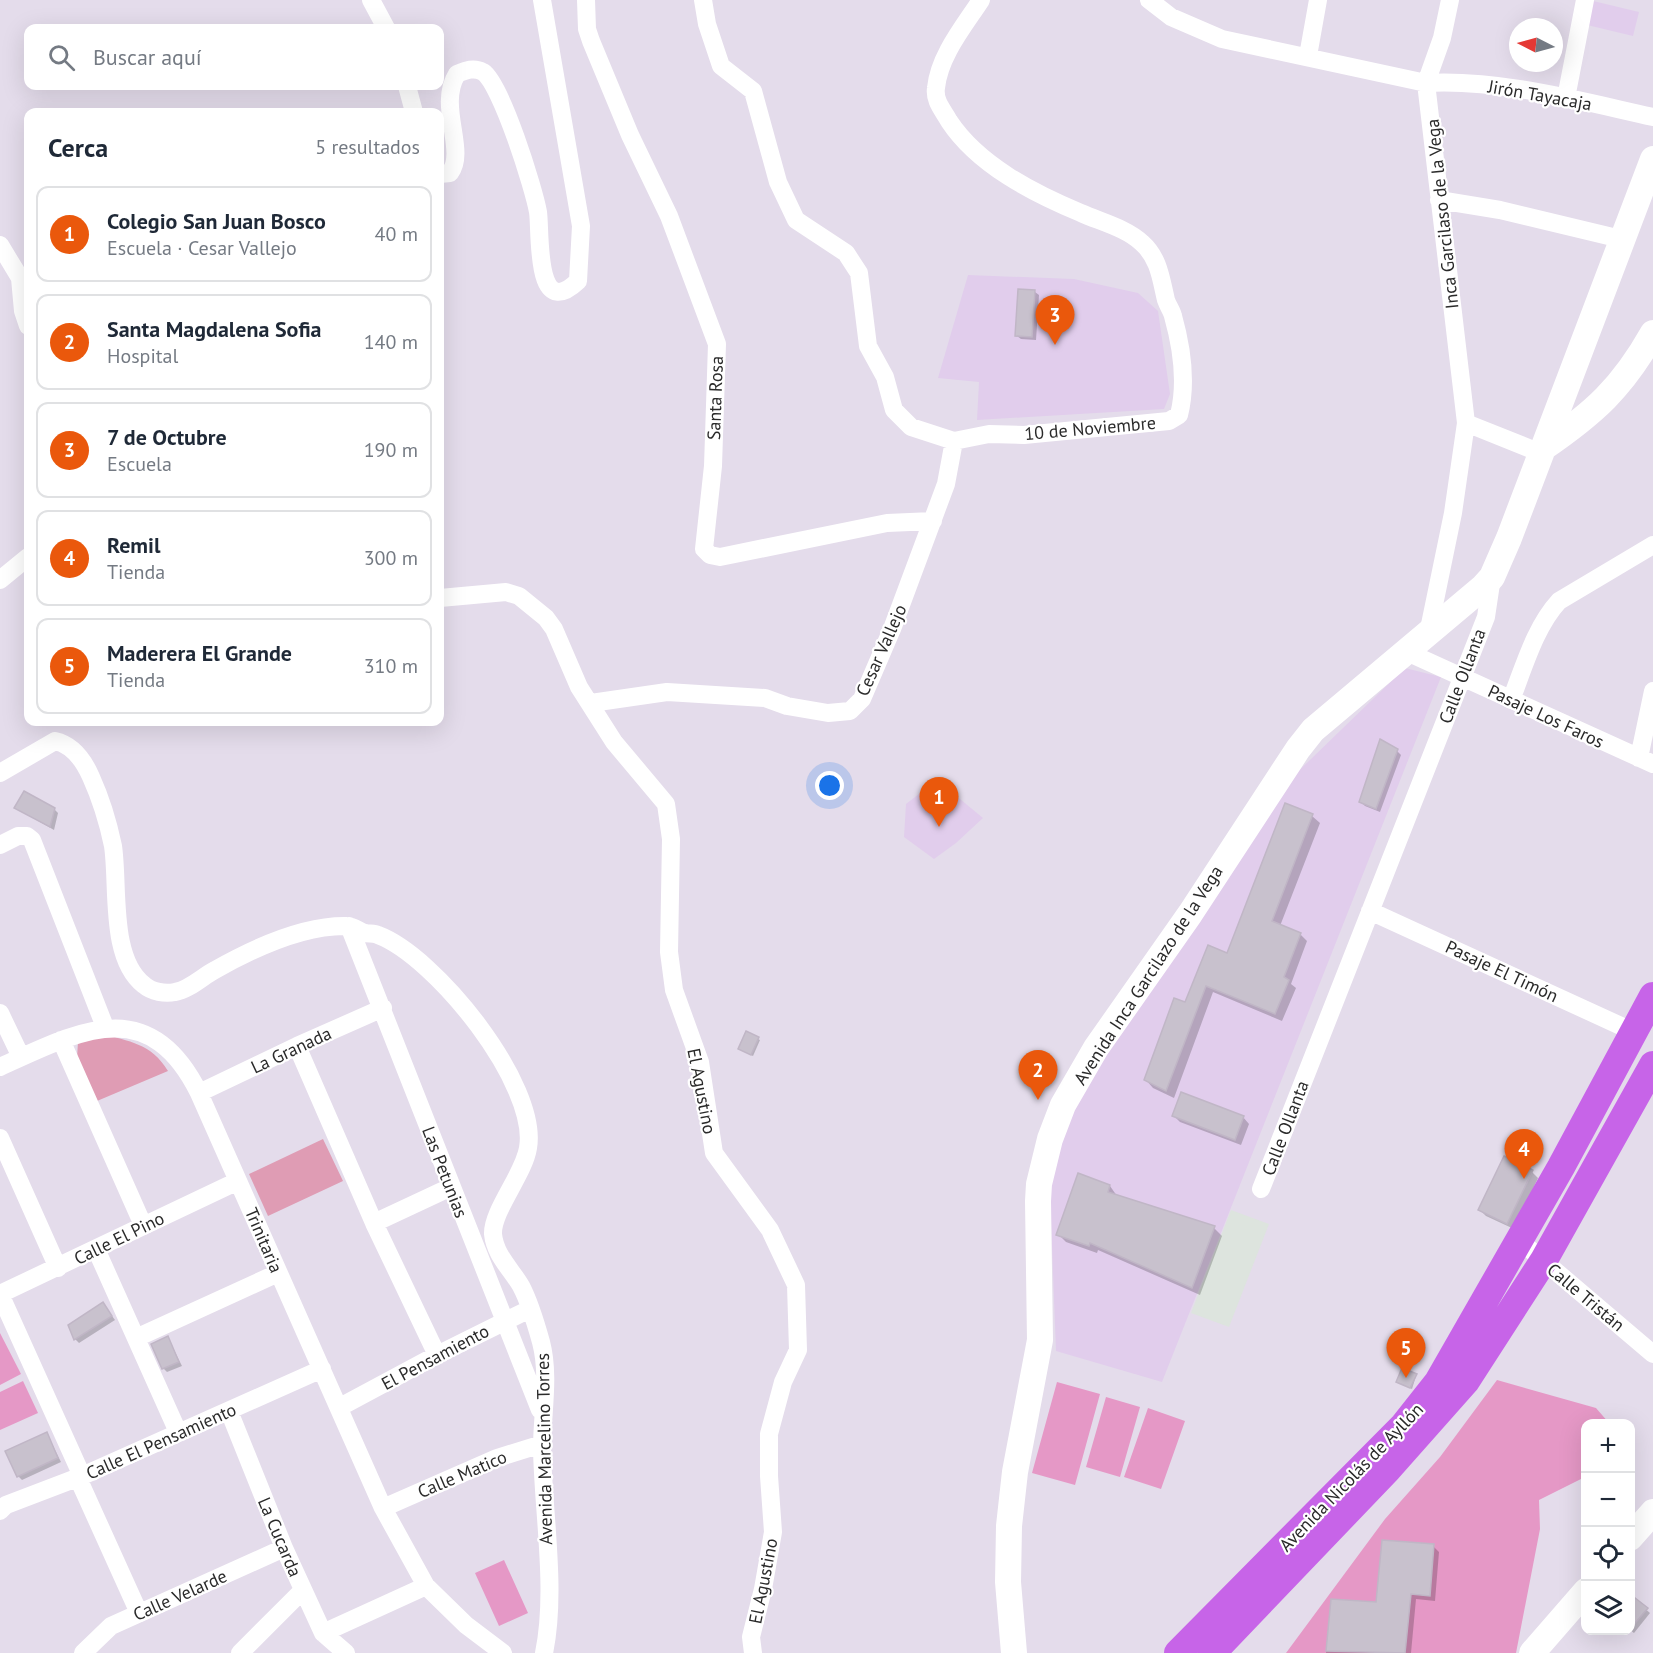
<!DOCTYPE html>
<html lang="es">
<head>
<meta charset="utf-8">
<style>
  body { margin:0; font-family:"PT Sans",sans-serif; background:#f2f2f3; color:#1f2937 }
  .controls { position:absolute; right:18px; bottom:18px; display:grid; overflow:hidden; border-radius:12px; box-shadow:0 6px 24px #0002 }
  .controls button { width:54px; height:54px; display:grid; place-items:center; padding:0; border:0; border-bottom:2px solid #e0e1e3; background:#fff; color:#1f2937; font:30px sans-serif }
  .compass { position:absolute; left:1509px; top:18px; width:54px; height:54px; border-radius:50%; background:#fff; box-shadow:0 6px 24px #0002; rotate:276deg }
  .you { position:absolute; left:830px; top:786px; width:21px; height:21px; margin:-15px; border:4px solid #fff; border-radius:50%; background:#1a73e8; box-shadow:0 0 0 9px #1a73e833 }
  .badge { display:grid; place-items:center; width:39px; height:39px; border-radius:50%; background:#ea580c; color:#fff; font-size:20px; font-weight:700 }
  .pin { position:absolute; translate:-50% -50px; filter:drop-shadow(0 2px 3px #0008) }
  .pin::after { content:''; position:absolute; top:32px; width:21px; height:18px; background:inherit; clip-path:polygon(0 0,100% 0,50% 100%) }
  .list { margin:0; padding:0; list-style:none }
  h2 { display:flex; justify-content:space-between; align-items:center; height:78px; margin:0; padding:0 24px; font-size:26px }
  h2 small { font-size:20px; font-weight:400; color:#747a83 }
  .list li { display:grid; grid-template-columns:39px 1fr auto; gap:18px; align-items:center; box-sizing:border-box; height:96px; margin:0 12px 12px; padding:0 12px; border:2px solid #e0e1e3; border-radius:12px }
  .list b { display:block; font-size:22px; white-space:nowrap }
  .list p { margin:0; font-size:20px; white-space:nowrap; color:#747a83 }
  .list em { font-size:20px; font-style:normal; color:#747a83 }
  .icon { flex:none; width:33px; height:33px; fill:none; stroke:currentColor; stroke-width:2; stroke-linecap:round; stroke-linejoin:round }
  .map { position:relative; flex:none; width:1653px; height:1653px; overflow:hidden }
  .search { position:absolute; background:#fff; box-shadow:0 6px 24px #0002; left:24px; top:24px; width:420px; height:66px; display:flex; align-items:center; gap:15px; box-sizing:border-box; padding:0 21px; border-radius:12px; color:#747a83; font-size:22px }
  .panel { position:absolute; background:#fff; box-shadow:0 6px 24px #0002; left:24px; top:108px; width:420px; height:618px; border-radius:12px }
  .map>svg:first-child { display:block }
  .industrial { fill:#dde4de }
  .education { fill:#e1cdec }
  .green { fill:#df9cb4 }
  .pitch { fill:#e598c6 }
  .shadow { fill:#0003 }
  .building { fill:#c8c1cd; stroke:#c0b6c6; stroke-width:1.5 }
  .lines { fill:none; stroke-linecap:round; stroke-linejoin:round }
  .street { stroke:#fff; stroke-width:18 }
  .secondary { stroke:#fff; stroke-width:26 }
  .primary { stroke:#c764e8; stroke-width:28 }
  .labels { text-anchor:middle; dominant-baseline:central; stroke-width:4.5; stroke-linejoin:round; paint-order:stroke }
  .street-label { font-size:18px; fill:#2a2a2a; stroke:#fff }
</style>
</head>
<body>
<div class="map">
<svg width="1653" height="1653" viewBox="0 0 1653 1653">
  <rect width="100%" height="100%" fill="#e4dceb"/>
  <path class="industrial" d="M1231,1210L1269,1224L1229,1327L1191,1313Z"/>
  <path class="education" d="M1589,0L1639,12L1633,36L1583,24Z
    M968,275L1074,279L1138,293L1158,311L1170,394L1164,409L977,420L979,382L938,378Z
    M1405,668L1441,677L1162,1382L1056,1351L1050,1193L1062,1132L1135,997L1280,789Z
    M937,780L983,818L956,843L934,859L904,837L906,804Z"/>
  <path class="green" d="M100,1033C130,1042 151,1043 168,1071L97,1101L77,1058L78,1042Z
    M323,1139L343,1181L268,1216L249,1174Z"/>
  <path class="pitch" d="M0,1333L21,1374L0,1385Z
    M1497,1380L1596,1408L1609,1423L1586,1424L1585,1477L1539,1500L1540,1529L1516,1653H1286L1385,1519L1440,1457Z
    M23,1381L38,1413L0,1430V1392Z
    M1057,1382L1100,1394L1075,1485L1032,1473Z
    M1106,1397L1140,1407L1120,1477L1086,1467Z
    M1148,1408L1185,1421L1161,1489L1124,1477Z
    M504,1560L528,1613L499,1626L475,1573Z"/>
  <path class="shadow" d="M1035,292L1039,295L1036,340L1021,339L1017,336Z
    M1397,751L1401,755L1380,812L1365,806L1361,802Z
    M1285,805L1312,816L1320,823L1280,926L1300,934L1307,941L1291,984L1296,988L1282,1021L1213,992L1174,1098L1153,1088L1146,1080L1186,1003L1228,955Z
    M16,808L54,809L58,813L54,830Z
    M746,1033L760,1040L753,1056L740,1049Z
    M1174,1116L1243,1117L1249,1124L1241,1145L1180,1122Z
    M1532,1172L1538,1178L1514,1229L1486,1216L1480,1210Z
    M1110,1186L1117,1196L1214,1228L1222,1236L1200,1295L1098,1250L1097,1253L1066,1242L1058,1234Z
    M103,1304L115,1320L79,1343L75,1339Z
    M168,1338L182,1366L167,1372L163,1368Z
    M1416,1376L1412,1389L1399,1383Z
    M47,1434L61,1462L22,1480L18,1476Z
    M1433,1546L1439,1552L1435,1601L1416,1599L1411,1653H1326L1332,1600L1377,1604Z
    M1630,1596L1650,1613L1634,1633L1630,1630Z"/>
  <path class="building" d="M1018,289L1035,290L1032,337L1015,336Z
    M1380,739L1398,749L1376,809L1359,802Z
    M24,791L55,808L50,827L14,808Z
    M1285,803L1313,814L1272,921L1301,933L1284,977L1289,980L1275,1014L1206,986L1166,1091L1144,1080L1174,998L1185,1002L1208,945L1227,953Z
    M746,1031L759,1037L751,1055L738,1049Z
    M1181,1092L1244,1116L1235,1140L1172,1116Z
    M1504,1156L1533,1170L1507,1224L1478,1210Z
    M1078,1173L1110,1185L1108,1192L1215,1226L1192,1288L1090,1243L1089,1246L1056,1235Z
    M103,1302L112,1316L74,1340L68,1325Z
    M168,1336L179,1362L162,1369L151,1344Z
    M1402,1368L1417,1374L1410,1388L1396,1382Z
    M47,1432L58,1458L17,1477L5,1451Z
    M1382,1540L1434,1544L1430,1596L1411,1594L1405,1653L1326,1651L1331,1599L1376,1602Z
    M1630,1594L1648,1608L1630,1629Z"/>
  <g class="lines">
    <path class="street" d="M371,0L386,28
      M586,0L587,29L591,41L630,135L669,216L717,344L713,466L704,549L710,555L720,557L887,523L933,521
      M703,0L707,24L721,66L753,91L778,182L796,220L846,253L859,273L868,346L885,377L894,410L911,427L954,441L989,434L1024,435L1169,421L1179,415C1187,383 1182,348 1173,316C1172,311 1168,306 1166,300C1161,279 1159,258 1142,243C1126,228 1101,222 1081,213C1033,193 978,165 949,121C943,110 934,101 936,88C939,56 964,26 981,0
      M1149,0L1171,17L1222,39L1426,83L1466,423L1453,513L1428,634
      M1450,0L1442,38L1426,83C1501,79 1580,101 1653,117
      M1308,56L1318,0
      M407,86L414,112
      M1566,98L1585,0
      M440,174L450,173C467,150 437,106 457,74C466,70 474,67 483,72C501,83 534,189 538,212C541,231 534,323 578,281L581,226L542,0
      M1439,200L1500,210L1621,239
      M0,245L20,278L23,311L28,326
      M1466,423L1541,453
      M0,580L28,557
      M440,598L506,592L519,596L546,618L554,629L579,687L614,742L666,804L671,839L669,952L674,990L700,1062L714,1153L770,1230L796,1285L798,1350L783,1382L769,1434V1476L773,1532L763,1589L751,1637L753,1653
      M1407,652L1653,764
      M1511,700C1524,667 1535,627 1559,601L1653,545
      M591,703L667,692L765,698L787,706L828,713L850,711L862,699L892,629L946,484L954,441
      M1639,758L1653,691
      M0,773L55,741C73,745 84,761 91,777C101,799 108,822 113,846C119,886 109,958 144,985C152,992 165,994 175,992C189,990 203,976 215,970C252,949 303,925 347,926C353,926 359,931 365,933C369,934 374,933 378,935C435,956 539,1085 528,1148C524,1174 492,1211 493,1234C495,1255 511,1269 521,1286C530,1303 536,1324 541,1342C550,1376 542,1414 542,1448C543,1512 557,1591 544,1653
      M0,845L18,836H27L32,840L105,1027
      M1370,911L1634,1032
      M349,926L540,1410
      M0,1013L21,1057
      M61,1040L143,1225
      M297,1046L374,1223L437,1355
      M0,1067C79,1031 149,992 199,1093L383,1508L426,1586L466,1625L503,1653
      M199,1093L297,1046L383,1008
      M0,1138L58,1268
      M1261,1189L1486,617L1492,577
      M374,1223L451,1187
      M1519,1240L1653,1354
      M96,1249L178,1432
      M136,1338L278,1273
      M340,1407L437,1355L530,1309
      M229,1411L284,1548L323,1633L346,1653
      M82,1476L0,1294L238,1181
      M78,1478L139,1613
      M383,1508L497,1458L542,1444
      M0,1511L6,1505L82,1476L322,1369
      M323,1633L426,1586
      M83,1653L111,1626L284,1548
      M240,1653L303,1590"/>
    <path class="secondary" d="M1543,448C1594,413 1622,388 1653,333
      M1630,1538L1653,1512
      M1014,1653L1008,1582L1009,1526L1015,1472L1040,1340L1038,1201L1039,1184L1050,1139L1063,1105L1096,1048L1190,914L1298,749L1313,730L1483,587L1492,577L1509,538L1653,159
      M1532,1653L1586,1591"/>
    <path class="primary" d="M1178,1653L1404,1425L1438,1382L1561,1167L1653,996
      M1212,1653L1388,1469L1466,1381L1544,1260L1653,1065"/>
  </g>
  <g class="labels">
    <g class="street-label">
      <text transform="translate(1540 95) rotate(10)">Jirón Tayacaja</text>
      <text transform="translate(1442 214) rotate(-96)">Inca Garcilaso de la Vega</text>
      <text transform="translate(715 398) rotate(-88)">Santa Rosa</text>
      <text transform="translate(1090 428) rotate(-5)">10 de Noviembre</text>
      <text transform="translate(881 650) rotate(-66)">Cesar Vallejo</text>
      <text transform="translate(1462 676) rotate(-69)">Calle Ollanta</text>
      <text transform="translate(1546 716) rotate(25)">Pasaje Los Faros</text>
      <text transform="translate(1502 971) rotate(25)">Pasaje El Timón</text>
      <text transform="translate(1148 975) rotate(-57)">Avenida Inca Garcilazo de la Vega</text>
      <text transform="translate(291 1050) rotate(-25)">La Granada</text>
      <text transform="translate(702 1091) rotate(79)">El Agustino</text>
      <text transform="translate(1285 1128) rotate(-69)">Calle Ollanta</text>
      <text transform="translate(445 1172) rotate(69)">Las Petunias</text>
      <text transform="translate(119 1238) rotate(-26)">Calle El Pino</text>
      <text transform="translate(264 1240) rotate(67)">Trinitaria</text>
      <text transform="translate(1586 1297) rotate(40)">Calle Tristán</text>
      <text transform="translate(435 1357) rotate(-28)">El Pensamiento</text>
      <text transform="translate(161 1441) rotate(-24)">Calle El Pensamiento</text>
      <text transform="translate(544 1449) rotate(-91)">Avenida Marcelino Torres</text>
      <text transform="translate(462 1474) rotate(-23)">Calle Matico</text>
      <text transform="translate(1351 1477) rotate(-46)">Avenida Nicolás de Ayllón</text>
      <text transform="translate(280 1537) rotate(67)">La Cucarda</text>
      <text transform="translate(763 1581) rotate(-79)">El Agustino</text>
      <text transform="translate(180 1595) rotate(-24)">Calle Velarde</text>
    </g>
  </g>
</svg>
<div class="controls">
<button>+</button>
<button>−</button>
<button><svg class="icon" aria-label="locate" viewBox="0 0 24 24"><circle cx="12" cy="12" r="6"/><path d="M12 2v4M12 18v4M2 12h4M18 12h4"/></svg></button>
<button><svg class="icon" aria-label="layers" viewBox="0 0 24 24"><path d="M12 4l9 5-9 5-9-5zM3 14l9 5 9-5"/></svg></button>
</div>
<svg class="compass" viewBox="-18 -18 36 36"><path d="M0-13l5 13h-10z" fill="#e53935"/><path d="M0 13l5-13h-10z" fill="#747a83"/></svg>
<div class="you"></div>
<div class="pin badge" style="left:939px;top:827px">1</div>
<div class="pin badge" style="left:1038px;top:1100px">2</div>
<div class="pin badge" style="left:1055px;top:345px">3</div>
<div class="pin badge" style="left:1524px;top:1179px">4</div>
<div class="pin badge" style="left:1406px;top:1378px">5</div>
<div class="search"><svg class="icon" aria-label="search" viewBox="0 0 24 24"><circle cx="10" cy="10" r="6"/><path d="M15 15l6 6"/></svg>Buscar aquí</div>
<section class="panel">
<h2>Cerca<small>5 resultados</small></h2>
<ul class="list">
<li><span class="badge">1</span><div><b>Colegio San Juan Bosco</b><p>Escuela · Cesar Vallejo</p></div><em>40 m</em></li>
<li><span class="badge">2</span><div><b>Santa Magdalena Sofia</b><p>Hospital</p></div><em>140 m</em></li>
<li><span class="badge">3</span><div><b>7 de Octubre</b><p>Escuela</p></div><em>190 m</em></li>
<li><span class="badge">4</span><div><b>Remil</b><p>Tienda</p></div><em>300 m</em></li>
<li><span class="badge">5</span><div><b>Maderera El Grande</b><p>Tienda</p></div><em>310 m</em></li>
</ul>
</section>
</div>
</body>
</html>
